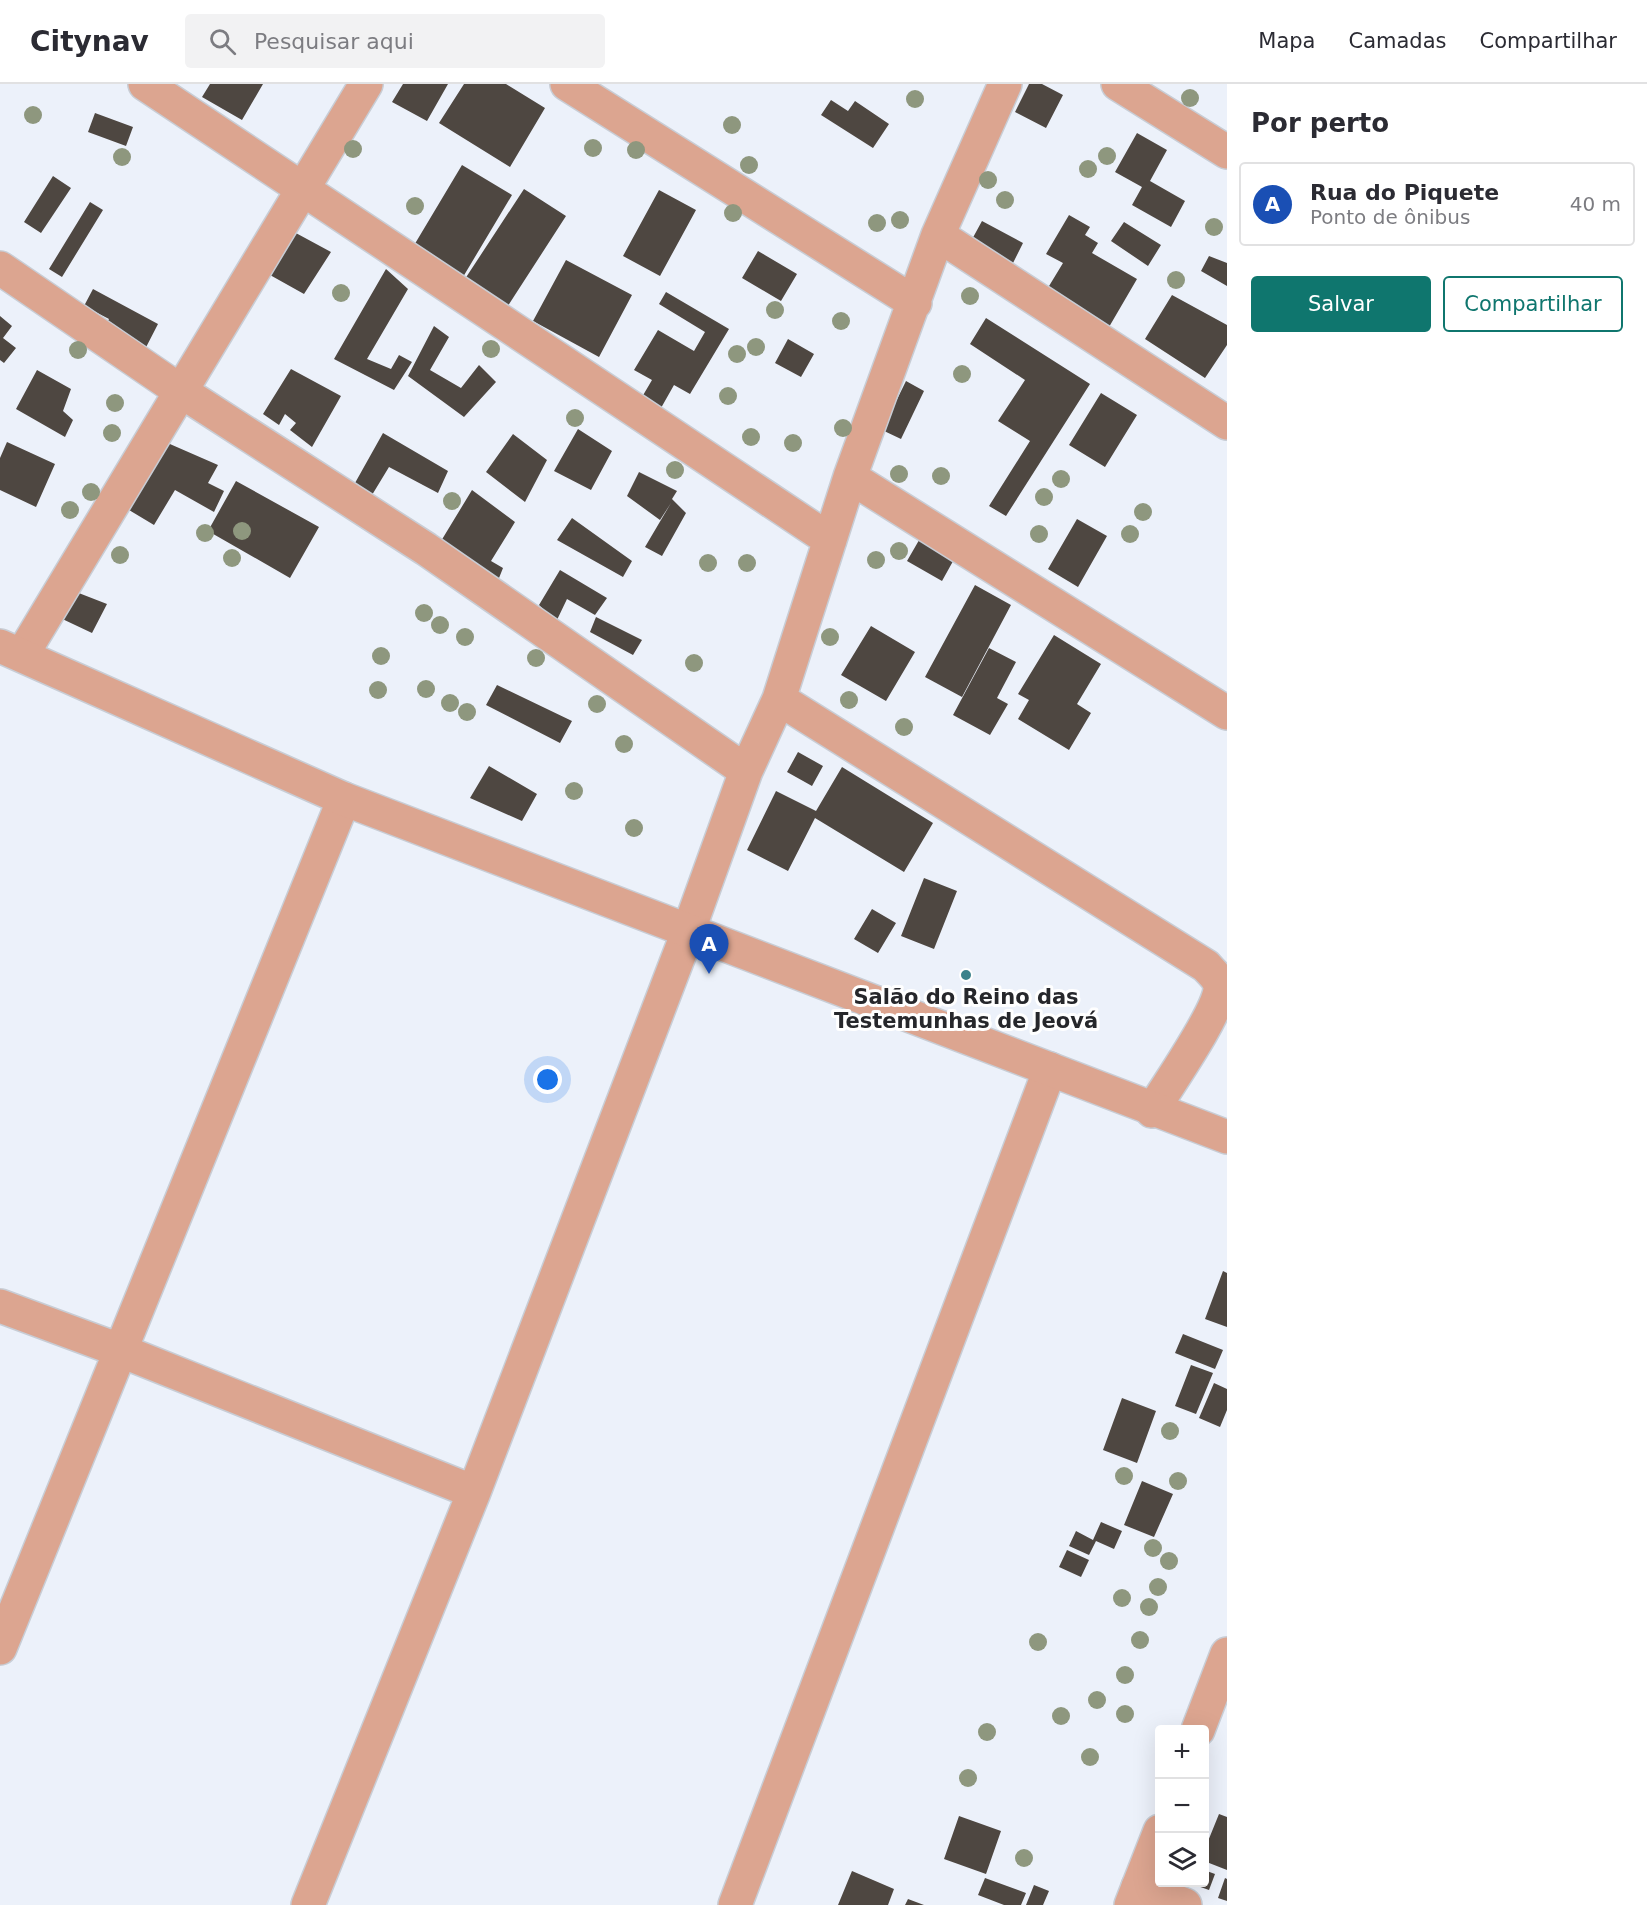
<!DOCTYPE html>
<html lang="pt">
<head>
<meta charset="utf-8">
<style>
  body { margin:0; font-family:"DejaVu Sans",sans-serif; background:#f2f2f3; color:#2b2b33 }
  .controls { position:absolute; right:18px; bottom:18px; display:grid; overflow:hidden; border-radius:6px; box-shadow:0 6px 24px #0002 }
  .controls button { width:54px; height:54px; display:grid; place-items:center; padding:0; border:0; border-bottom:2px solid #e1e1e2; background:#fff; color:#2b2b33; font:30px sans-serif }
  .you { position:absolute; left:548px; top:996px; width:21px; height:21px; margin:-15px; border:4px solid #fff; border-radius:50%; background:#1a73e8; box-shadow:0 0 0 9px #1a73e833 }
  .badge { display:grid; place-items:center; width:39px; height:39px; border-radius:50%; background:#0f766e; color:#fff; font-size:20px; font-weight:700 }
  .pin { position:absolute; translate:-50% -50px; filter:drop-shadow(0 2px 3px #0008) }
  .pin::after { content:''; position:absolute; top:32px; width:21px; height:18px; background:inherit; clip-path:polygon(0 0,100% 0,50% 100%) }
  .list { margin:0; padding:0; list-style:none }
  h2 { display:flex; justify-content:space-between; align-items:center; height:78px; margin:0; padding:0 24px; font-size:26px }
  h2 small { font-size:20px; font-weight:400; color:#7c7c81 }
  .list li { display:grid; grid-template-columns:39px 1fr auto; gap:18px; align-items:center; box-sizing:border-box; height:84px; margin:0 12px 12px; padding:0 12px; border:2px solid #e1e1e2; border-radius:6px }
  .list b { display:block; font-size:22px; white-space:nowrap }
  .list p { margin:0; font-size:20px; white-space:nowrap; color:#7c7c81 }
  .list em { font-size:20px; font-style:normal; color:#7c7c81 }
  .actions { display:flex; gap:12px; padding:18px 24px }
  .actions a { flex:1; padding:14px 0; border:2px solid #0f766e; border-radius:6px; text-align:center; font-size:21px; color:#0f766e }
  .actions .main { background:#0f766e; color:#fff }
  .icon { flex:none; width:33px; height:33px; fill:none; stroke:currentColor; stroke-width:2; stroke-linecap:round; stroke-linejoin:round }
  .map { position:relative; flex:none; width:1227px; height:1821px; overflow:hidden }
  header { display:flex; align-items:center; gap:36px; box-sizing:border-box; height:84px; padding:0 30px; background:#fff; border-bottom:2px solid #e1e1e2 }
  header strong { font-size:28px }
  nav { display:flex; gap:33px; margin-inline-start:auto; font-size:21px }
  .search { width:420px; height:54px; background:#f2f2f3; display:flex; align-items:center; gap:15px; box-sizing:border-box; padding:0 21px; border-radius:6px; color:#7c7c81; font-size:22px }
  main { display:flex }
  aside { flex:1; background:#fff }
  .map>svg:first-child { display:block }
  .building { fill:#4e4741 }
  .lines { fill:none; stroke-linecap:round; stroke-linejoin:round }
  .minor-casing { stroke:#c8cdd5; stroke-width:36 }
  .tertiary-casing { stroke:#c8cdd5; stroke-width:36 }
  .minor { stroke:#dca590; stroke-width:33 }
  .tertiary { stroke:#dca590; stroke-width:33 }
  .tree { fill:#8e977e }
  .poi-dot { fill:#3b828b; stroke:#fff; stroke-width:2 }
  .labels { text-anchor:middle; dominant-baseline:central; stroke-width:6; stroke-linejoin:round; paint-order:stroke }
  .poi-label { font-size:21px; font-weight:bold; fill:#26272b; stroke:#fff }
</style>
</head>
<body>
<header>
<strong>Citynav</strong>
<div class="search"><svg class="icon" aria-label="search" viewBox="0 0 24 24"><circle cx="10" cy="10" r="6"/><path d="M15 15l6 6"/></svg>Pesquisar aqui</div>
<nav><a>Mapa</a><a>Camadas</a><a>Compartilhar</a></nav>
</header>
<main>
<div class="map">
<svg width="1227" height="1821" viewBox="0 0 1227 1821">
  <rect width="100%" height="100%" fill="#ecf1fa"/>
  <path class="building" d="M210,0H263L242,36L202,13Z
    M403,0H448L427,37L392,18Z
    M464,0H506L545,24L510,83L439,39Z
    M1029,0H1042L1063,11L1046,44L1015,28Z
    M831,16L848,27L855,17L889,40L873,64L821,31Z
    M95,29L133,43L126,62L88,48Z
    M1137,49L1167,66L1150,97L1185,117L1171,143L1132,121L1142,103L1115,88Z
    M462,81L512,111L463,193L413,163Z
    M53,92L71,104L41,149L24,138Z
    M524,105L566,132L504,228L461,201Z
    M659,106L696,126L660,192L623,172Z
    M90,118L103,126L62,193L49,185Z
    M1069,131L1090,143L1085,151L1098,159L1092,169L1137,195L1109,243L1046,207L1063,179L1046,170Z
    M982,137L1023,159L1012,181L970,159Z
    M1124,138L1161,161L1148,182L1111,157Z
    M294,148L331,168L304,210L270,191Z
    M758,167L797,190L781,217L742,194Z
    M1209,172L1227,179V202L1201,187Z
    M566,176L632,211L599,273L533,237Z
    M386,185L408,205L367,275L391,285L399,271L412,278L394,306L334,275Z
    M93,205L158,240L141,273L100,252L109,235L84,222Z
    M666,208L729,245L690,310L674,301L661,324L642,313L652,296L634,286L658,246L694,267L705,248L659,220Z
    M1172,211L1227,241V261L1205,294L1145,255Z
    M0,232L12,242L3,254L16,264L4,279L0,276Z
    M986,234L1090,300L1006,432L989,422L1030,357L998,337L1025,296L970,260Z
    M434,242L449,253L430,286L461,304L479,281L496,298L464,333L408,292Z
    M788,255L814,270L801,293L775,279Z
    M291,285L341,312L312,363L290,346L296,339L285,330L279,341L263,330Z
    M37,286L71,305L63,327L73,336L65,353L16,325Z
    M906,297L924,307L901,355L882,346Z
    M1101,309L1137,331L1105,383L1069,361Z
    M578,345L612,367L591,406L554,387Z
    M383,349L448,387L438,409L389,383L372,411L355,399Z
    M513,350L547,376L525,418L486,388Z
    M163,357L218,381L208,399L224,407L214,428L175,406L154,441L124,423Z
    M7,358L55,380L36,423L0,406V374Z
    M639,388L677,407L672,415L686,429L662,472L645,463L671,419L660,436L627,412Z
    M236,397L319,443L290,494L208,447Z
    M472,406L515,438L491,477L503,484L497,499L438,462Z
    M572,434L632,477L623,493L557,456Z
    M1077,435L1107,452L1078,503L1048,485Z
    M922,451L957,470L942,497L907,477Z
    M560,486L607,514L595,531L567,515L556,538L539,521Z
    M975,501L1011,521L962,613L925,593Z
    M71,506L107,520L92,549L56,532Z
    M596,533L642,556L633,571L590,548Z
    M871,542L915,568L886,617L841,591Z
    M1054,551L1101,580L1077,620L1091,629L1069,666L1018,635L1029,616L1018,610Z
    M989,564L1016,578L997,614L1008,620L990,651L953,631Z
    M497,601L572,637L560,659L486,621Z
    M798,668L823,682L812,702L787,688Z
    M489,682L537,710L522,737L470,714Z
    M842,683L933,739L904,788L815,734L788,787L747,766L776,707L816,727Z
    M924,794L957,807L934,865L901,852Z
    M872,825L896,839L878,869L854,855Z
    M1223,1187L1227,1189V1243L1205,1235Z
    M1183,1250L1223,1266L1215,1285L1175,1269Z
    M1191,1281L1213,1289L1196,1330L1175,1322Z
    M1214,1299L1227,1305V1326L1220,1343L1199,1334Z
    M1122,1314L1156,1327L1137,1379L1103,1366Z
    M1142,1397L1173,1410L1154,1453L1124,1441Z
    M1101,1438L1122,1447L1114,1465L1096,1457L1089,1471L1069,1462L1076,1447L1093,1456Z
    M1067,1466L1089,1476L1081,1493L1059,1483Z
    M1219,1730L1227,1733V1786L1204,1777V1767Z
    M959,1732L1001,1747L986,1790L944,1775Z
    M1204,1786L1215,1790L1209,1806L1189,1799L1204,1798Z
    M852,1787L894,1805L888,1821H838Z
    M985,1794L1026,1809L1021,1821H1004L978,1811Z
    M1225,1794L1227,1795V1817L1218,1814Z
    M1034,1801L1049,1807L1043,1821H1026Z
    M908,1815L924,1821H905Z"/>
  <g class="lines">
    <defs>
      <path id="minor" d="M145,0L830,456
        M567,0L915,219
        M1118,0L1227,68
        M938,151L1227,339
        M0,184L179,306L426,465L746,687
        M850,393L1227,629
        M22,571L366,0
        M779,615L1206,882C1212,889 1221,896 1220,905C1218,930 1167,1002 1152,1027
        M0,1222L119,1266L474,1408
        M0,1564L344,715
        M1138,1803L1185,1821
        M308,1821L474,1408L688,848L746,687L779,615L850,393L938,151L1005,0
        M735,1821L1050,985"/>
      <path id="tertiary" d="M0,562L344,715L1227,1053
        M1198,1646L1227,1570
        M1131,1821L1160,1747"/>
    </defs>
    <use href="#minor" class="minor-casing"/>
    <use href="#tertiary" class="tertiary-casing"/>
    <use href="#minor" class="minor"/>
    <use href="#tertiary" class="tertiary"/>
  </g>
  <g class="tree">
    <circle cx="1190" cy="14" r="9"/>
    <circle cx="915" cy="15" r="9"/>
    <circle cx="33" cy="31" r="9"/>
    <circle cx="732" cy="41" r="9"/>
    <circle cx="593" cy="64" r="9"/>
    <circle cx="353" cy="65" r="9"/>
    <circle cx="636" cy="66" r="9"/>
    <circle cx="1107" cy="72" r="9"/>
    <circle cx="122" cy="73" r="9"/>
    <circle cx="749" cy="81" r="9"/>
    <circle cx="1088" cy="85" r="9"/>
    <circle cx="988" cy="96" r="9"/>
    <circle cx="1005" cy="116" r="9"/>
    <circle cx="415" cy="122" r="9"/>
    <circle cx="733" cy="129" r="9"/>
    <circle cx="900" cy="136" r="9"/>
    <circle cx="877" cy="139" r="9"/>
    <circle cx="1214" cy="143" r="9"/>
    <circle cx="1176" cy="196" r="9"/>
    <circle cx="341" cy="209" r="9"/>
    <circle cx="970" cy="212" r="9"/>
    <circle cx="775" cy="226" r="9"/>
    <circle cx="841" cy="237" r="9"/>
    <circle cx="756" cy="263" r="9"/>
    <circle cx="491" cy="265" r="9"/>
    <circle cx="78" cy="266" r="9"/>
    <circle cx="737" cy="270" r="9"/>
    <circle cx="962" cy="290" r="9"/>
    <circle cx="728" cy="312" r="9"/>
    <circle cx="115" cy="319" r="9"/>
    <circle cx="575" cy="334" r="9"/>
    <circle cx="843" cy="344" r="9"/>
    <circle cx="112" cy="349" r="9"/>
    <circle cx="751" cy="353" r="9"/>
    <circle cx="793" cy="359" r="9"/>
    <circle cx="675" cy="386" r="9"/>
    <circle cx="899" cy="390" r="9"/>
    <circle cx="941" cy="392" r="9"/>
    <circle cx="1061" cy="395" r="9"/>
    <circle cx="91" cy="408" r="9"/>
    <circle cx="1044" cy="413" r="9"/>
    <circle cx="452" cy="417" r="9"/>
    <circle cx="70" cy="426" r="9"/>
    <circle cx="1143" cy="428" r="9"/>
    <circle cx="242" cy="447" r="9"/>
    <circle cx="205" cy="449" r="9"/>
    <circle cx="1039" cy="450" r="9"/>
    <circle cx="1130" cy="450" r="9"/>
    <circle cx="899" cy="467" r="9"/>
    <circle cx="120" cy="471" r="9"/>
    <circle cx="232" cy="474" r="9"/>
    <circle cx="876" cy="476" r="9"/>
    <circle cx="708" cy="479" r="9"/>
    <circle cx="747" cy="479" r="9"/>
    <circle cx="424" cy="529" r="9"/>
    <circle cx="440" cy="541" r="9"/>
    <circle cx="465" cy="553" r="9"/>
    <circle cx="830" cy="553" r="9"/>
    <circle cx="381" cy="572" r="9"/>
    <circle cx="536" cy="574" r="9"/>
    <circle cx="694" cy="579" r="9"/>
    <circle cx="426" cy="605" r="9"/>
    <circle cx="378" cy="606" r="9"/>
    <circle cx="849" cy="616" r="9"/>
    <circle cx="450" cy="619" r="9"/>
    <circle cx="597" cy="620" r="9"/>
    <circle cx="467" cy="628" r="9"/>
    <circle cx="904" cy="643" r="9"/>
    <circle cx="624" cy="660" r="9"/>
    <circle cx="574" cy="707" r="9"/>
    <circle cx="634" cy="744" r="9"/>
    <circle cx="1170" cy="1347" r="9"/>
    <circle cx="1124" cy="1392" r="9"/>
    <circle cx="1178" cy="1397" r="9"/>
    <circle cx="1153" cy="1464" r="9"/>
    <circle cx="1169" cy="1477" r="9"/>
    <circle cx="1158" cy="1503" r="9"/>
    <circle cx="1122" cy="1514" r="9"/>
    <circle cx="1149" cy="1523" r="9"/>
    <circle cx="1140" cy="1556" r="9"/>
    <circle cx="1038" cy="1558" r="9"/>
    <circle cx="1125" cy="1591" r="9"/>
    <circle cx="1097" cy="1616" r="9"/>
    <circle cx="1125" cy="1630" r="9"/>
    <circle cx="1061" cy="1632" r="9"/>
    <circle cx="987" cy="1648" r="9"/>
    <circle cx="1090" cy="1673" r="9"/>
    <circle cx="968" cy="1694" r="9"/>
    <circle cx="1024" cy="1774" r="9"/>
  </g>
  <circle class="poi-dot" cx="966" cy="891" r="6"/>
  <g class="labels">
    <g class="poi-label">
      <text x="966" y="913">Salão do Reino das<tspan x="966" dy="24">Testemunhas de Jeová</tspan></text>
    </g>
  </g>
</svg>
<div class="controls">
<button>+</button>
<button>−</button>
<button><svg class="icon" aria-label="layers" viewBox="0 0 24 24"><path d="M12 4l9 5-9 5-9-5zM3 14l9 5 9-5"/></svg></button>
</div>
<div class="you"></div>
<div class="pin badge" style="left:709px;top:890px;background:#1a4fb4">A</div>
</div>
<aside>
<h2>Por perto<small></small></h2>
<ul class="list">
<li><span class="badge" style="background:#1a4fb4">A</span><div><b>Rua do Piquete</b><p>Ponto de ônibus</p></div><em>40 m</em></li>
</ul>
<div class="actions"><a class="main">Salvar</a><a>Compartilhar</a></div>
</aside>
</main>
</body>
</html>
